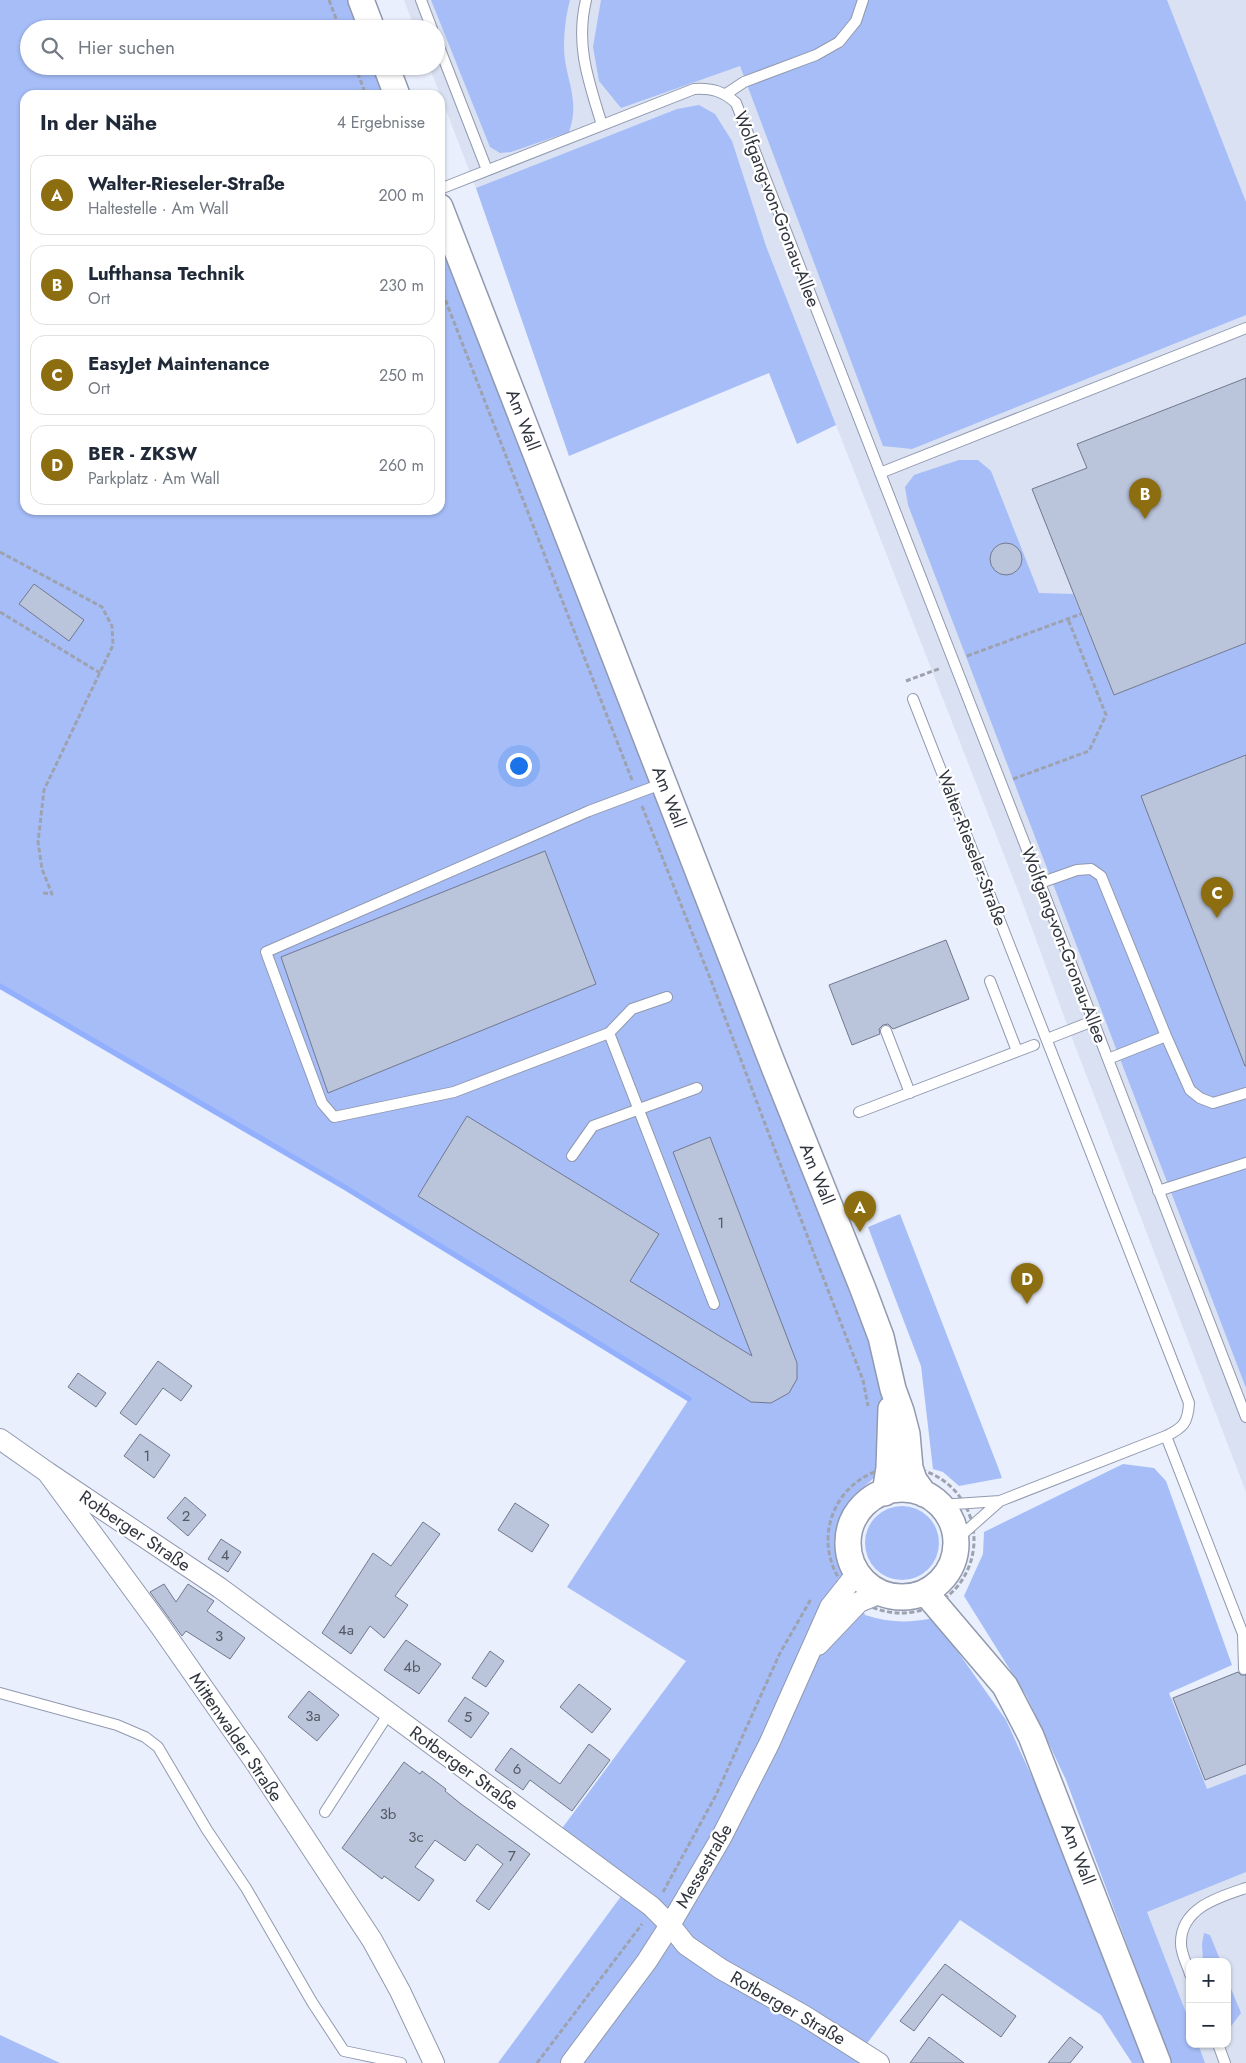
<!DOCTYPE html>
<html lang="de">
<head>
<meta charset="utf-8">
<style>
  body { margin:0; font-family:Jost,sans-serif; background:#f2f2f3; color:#1f2937 }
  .controls { position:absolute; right:15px; bottom:15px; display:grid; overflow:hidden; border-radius:10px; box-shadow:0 1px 4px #0004 }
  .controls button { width:45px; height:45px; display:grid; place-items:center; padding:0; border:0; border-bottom:1px solid #e0e1e3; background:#fff; color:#1f2937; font:25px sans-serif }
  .you { position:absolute; left:518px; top:765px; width:18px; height:18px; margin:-12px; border:4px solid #fff; border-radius:50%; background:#1a73e8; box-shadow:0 0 0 8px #1a73e833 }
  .badge { display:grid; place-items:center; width:32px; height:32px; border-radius:50%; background:#8c6d10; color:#fff; font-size:16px; font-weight:700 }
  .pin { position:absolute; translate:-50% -41px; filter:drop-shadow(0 1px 2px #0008) }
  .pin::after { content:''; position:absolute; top:26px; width:18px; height:15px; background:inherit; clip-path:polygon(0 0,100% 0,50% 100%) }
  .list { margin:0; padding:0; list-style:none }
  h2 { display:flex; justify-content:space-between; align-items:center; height:65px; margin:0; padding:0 20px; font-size:21px }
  h2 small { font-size:16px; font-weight:400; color:#747a83 }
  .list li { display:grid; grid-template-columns:32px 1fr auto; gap:15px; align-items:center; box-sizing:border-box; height:80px; margin:0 10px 10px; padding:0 10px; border:1px solid #e0e1e3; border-radius:15px }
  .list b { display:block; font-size:19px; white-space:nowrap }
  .list p { margin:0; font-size:16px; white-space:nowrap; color:#747a83 }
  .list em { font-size:16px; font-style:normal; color:#747a83 }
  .icon { flex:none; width:28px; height:28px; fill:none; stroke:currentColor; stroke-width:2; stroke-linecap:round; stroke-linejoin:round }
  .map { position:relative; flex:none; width:1246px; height:2063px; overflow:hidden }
  .search { position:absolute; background:#fff; box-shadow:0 1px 4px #0004; left:20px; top:20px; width:425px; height:55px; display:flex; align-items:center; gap:12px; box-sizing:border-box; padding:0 18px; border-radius:28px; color:#747a83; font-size:19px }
  .panel { position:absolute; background:#fff; box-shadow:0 1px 4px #0004; left:20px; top:90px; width:425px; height:425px; border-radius:15px }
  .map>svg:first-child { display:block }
  .built { fill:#d9e1f2 }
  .green { fill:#a6bdf8 }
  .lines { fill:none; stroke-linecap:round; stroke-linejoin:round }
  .stream { stroke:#93b0fe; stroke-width:5.5 }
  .building { fill:#bac4da; stroke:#71798e }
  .service-casing { stroke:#9199af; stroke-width:12 }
  .minor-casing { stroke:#9199af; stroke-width:22 }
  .tertiary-casing { stroke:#9199af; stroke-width:28 }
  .path { stroke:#9da2ae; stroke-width:3; stroke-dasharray:5 2.5; stroke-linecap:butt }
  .service { stroke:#fff; stroke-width:10 }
  .minor { stroke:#fff; stroke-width:20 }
  .tertiary { stroke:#fff; stroke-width:25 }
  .labels { text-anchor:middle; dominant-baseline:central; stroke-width:4.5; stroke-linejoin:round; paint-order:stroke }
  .number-label { font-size:15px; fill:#535965 }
  .street-label { font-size:18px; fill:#31353e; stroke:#fff }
</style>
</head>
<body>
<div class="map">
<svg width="1246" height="2063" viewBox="0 0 1246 2063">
  <rect width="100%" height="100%" fill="#e9effd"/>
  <path class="built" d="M404,0H1246V1492L1069,1030L1022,901L766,246L484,209L429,66H436V29H415Z
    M1246,1669V2063H1197L1190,2044H1227V1962H1190V2044L1088,1785L1170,1698Z"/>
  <path class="green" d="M0,0H351L362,29H29V66H377L388,95H25V510H440V230L881,1373L884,1436L875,1477L853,1496L843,1542L847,1576L865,1615C891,1623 908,1623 934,1618L1006,1720L1037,1788L1148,2063H1132L1101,2015L960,1920L862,2050L879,2063H498L622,1895L549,1842L563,1827L686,1661L567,1587L689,1399L346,1188L0,985Z
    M431,0H570C566,14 564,32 564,47C564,77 581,99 569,132L511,152L500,153L490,147Z
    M601,0H1167L1246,202V315L912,449L883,446L740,66L621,108L599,81L593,47Z
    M699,105L715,114L732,141L766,246L836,425L797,444L769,373L569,456L476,188L677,109Z
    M959,460H978L991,471L1039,593L1073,594L1114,695L1246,643V1388L908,505L905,487L914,475Z
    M900,1214L998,1467L1002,1478L959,1486L943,1472L933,1469L921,1366L868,1227Z
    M1123,1464L1154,1468L1166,1481L1232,1665L1169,1693L1207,1789L1246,1774V1872L1147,1912L1190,2023V2044H1198L1205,2063H1171L1066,1780L1027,1697L964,1596L983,1554L984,1532Z
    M865 1543a37 37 0 1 1 74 0a37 37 0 1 1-74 0Z
    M1204,1933L1210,1935L1221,1962H1203L1202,1944Z
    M1227,1979L1241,2013L1229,2029L1227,2024Z
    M0,2035L60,2063H0Z"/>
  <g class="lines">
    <path class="stream" d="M0,986L346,1188L689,1399"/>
  </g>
  <path class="building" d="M1246,378V643L1114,695L1032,489L1087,468L1077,444Z
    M990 559a16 16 0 1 1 32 0a16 16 0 1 1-32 0Z
    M34,584L84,620L69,641L19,604Z
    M1246,755V1066H1245L1141,796Z
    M545,851L596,984L328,1093L281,957Z
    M946,940L969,999L893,1029L888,1024L883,1025L879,1029L880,1034L852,1045L829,985Z
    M467,1116L659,1234L630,1281L752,1356L673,1152L710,1137L797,1363V1379L789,1393L771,1403L751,1402L418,1196Z
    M158,1361L192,1386L181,1401L163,1388L136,1425L120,1413Z
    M78,1373L106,1393L96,1407L68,1387Z
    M140,1434L170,1455L154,1478L124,1456Z
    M185,1497L206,1515L188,1536L167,1518Z
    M515,1503L549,1525L532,1552L498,1530Z
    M423,1522L440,1534L395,1596L408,1605L384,1638L370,1626L351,1654L322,1633L373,1553L391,1566Z
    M221,1539L241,1552L228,1572L208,1559Z
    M164,1584L176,1602L188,1584L214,1601L207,1611L245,1638L230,1659L186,1631L182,1636L150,1592Z
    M406,1640L441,1664L419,1694L384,1670Z
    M490,1651L504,1661L486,1687L472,1678Z
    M1238,1672L1241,1675H1246V1764L1205,1780L1173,1698Z
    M579,1684L611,1709L592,1733L560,1707Z
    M309,1691L339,1715L317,1741L288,1717Z
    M465,1697L489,1713L471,1738L448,1721Z
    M589,1744L610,1760L572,1811L530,1780L523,1790L495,1770L511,1748L560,1784Z
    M404,1762L420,1774L422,1771L446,1789L445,1791L461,1804L530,1854L489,1910L476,1901L503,1864L477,1844L465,1861L435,1840L415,1867L434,1880L419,1901L384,1876L382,1879L342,1848Z
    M945,1964L1016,2016L1001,2037L942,1994L914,2031L900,2021Z
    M929,2037L964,2063H910Z
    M1070,2037L1083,2047L1070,2063H1048Z"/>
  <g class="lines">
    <defs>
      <path id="service" d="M421,0L432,29
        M586,0C575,46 589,82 602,125
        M436,39L487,170
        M726,94L744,82L816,55L839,42L856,21L863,0
        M440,189L694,89C712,88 723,91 736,103L1040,883L1246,1417
        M880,473L1246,328
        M913,699L1189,1403C1188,1423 1183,1428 1166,1436L1000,1501L940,1505
        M664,783L589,811L266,952L322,1103L334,1117L454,1092L609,1033L632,1009L667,997
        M1040,883L1077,870L1091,869L1101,876L1166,1036L1190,1090L1200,1098L1213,1103L1246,1093
        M990,981L1017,1051
        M886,1031L910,1093
        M609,1033L714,1304
        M1047,1039L1093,1021
        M1108,1059L1166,1036
        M859,1112L1034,1045
        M572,1156L593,1126L697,1088
        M1158,1191L1246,1163
        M1166,1436L1243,1634
        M956,1540L1000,1501
        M1244,1669L1243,1634L1246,1637
        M0,1693L117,1725L145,1737L158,1747L207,1830L246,1888L312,2002L344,2051L401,2063
        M325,1812L389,1713
        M1190,1974C1187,1964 1181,1954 1181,1944C1180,1908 1219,1897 1246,1888
        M1218,2044L1225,2063"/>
      <path id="minor" d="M0,1439L47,1472L160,1626L255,1762L372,1940L400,1991L434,2063
        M47,1472L220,1588L651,1906L670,1925L686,1945L721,1969L803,2015L879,2063
        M818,1645L859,1602L881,1593
        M571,2063L647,1961L670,1925L721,1838L769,1744L830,1607L857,1573"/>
      <path id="tertiary" d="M361,0L372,29
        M386,66L397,95
        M440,207L772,1062L863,1289L881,1337L893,1389L901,1411L907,1434L910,1468L914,1480L924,1494
        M848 1543a54 54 0 1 1 108 0a54 54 0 1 1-108 0Z
        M885,1493L889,1468L891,1409
        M925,1592L1005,1686L1031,1736L1158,2063"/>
    </defs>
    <use href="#service" class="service-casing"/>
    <use href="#minor" class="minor-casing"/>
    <use href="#tertiary" class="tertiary-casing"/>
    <path class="path" d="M329,0L340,29
      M355,66L366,95
      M440,286L632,780
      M0,552L102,607L112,626L113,645L44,790L38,842L42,869L52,894L42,893
      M0,612L100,673
      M967,656L1081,614
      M906,681L941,668
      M1013,779L1089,751L1106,715L1068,619
      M642,806L712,983L816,1259L863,1380L868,1406
      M828 1540a73 73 0 1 1 146 0a73 73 0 1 1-146 0Z
      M663,1892L716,1795L780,1653L811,1599
      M537,2063L642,1924"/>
    <use href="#service" class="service"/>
    <use href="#minor" class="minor"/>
    <use href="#tertiary" class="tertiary"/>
  </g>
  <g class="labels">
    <g class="number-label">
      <text x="721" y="1223">1</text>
      <text x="147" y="1456">1</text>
      <text x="186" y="1516">2</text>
      <text x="225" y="1555">4</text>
      <text x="346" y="1630">4a</text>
      <text x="219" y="1636">3</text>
      <text x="412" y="1667">4b</text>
      <text x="313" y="1716">3a</text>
      <text x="468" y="1717">5</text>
      <text x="517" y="1769">6</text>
      <text x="388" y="1814">3b</text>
      <text x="416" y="1837">3c</text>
      <text x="512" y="1856">7</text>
    </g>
    <g class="street-label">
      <text transform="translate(777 209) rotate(69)">Wolfgang-von-Gronau-Allee</text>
      <text transform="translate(523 420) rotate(69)">Am Wall</text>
      <text transform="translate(669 797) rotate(69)">Am Wall</text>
      <text transform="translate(972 848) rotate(69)">Walter-Rieseler-Straße</text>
      <text transform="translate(1064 945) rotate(69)">Wolfgang-von-Gronau-Allee</text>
      <text transform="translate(817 1174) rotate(68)">Am Wall</text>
      <text transform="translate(135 1531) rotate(34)">Rotberger Straße</text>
      <text transform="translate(236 1737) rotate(56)">Mittenwalder Straße</text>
      <text transform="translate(464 1768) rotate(36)">Rotberger Straße</text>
      <text transform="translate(1078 1854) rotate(69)">Am Wall</text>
      <text transform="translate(704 1866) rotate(-60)">Messestraße</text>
      <text transform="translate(788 2008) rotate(30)">Rotberger Straße</text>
    </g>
  </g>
</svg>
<div class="controls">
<button>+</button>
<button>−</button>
</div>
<div class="you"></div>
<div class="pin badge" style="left:860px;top:1232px">A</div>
<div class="pin badge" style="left:1145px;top:519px">B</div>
<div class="pin badge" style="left:1217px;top:918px">C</div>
<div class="pin badge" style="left:1027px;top:1304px">D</div>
<div class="search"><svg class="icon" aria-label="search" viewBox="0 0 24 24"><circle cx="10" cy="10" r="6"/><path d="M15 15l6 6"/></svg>Hier suchen</div>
<section class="panel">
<h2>In der Nähe<small>4 Ergebnisse</small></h2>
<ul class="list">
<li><span class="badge">A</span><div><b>Walter-Rieseler-Straße</b><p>Haltestelle · Am Wall</p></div><em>200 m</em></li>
<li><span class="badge">B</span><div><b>Lufthansa Technik</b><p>Ort</p></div><em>230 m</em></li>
<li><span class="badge">C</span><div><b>EasyJet Maintenance</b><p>Ort</p></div><em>250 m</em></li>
<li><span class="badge">D</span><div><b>BER - ZKSW</b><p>Parkplatz · Am Wall</p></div><em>260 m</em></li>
</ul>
</section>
</div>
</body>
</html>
